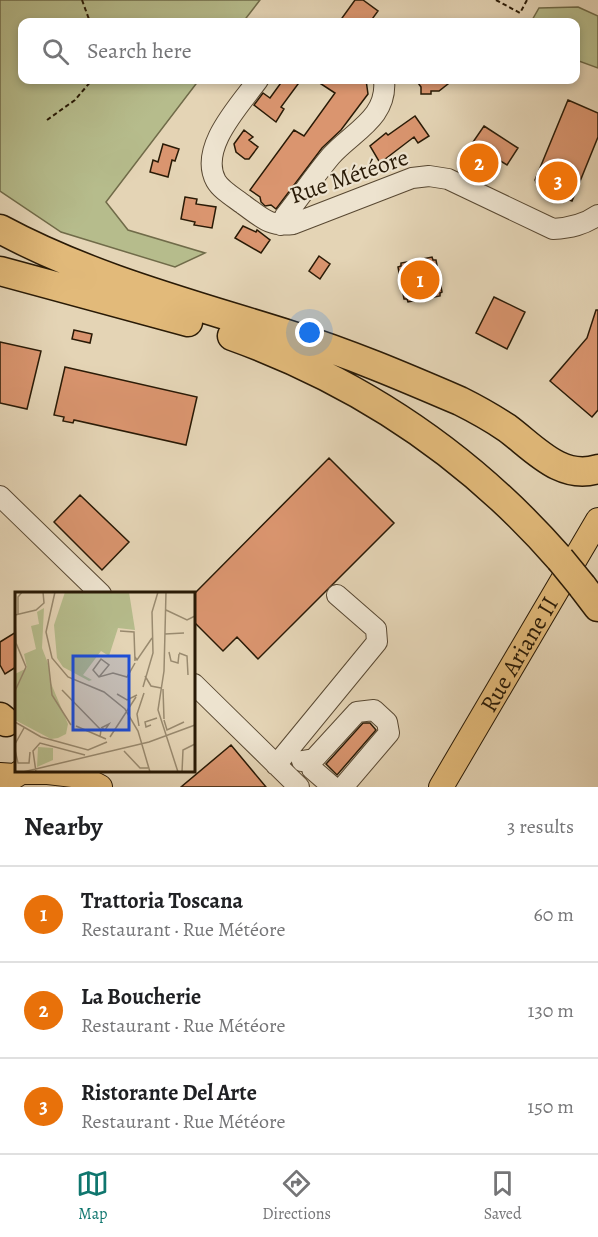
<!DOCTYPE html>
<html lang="en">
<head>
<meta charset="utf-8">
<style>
  body { margin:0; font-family:Alegreya,serif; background:#f6f6f6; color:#202124 }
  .you { position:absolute; left:310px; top:333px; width:21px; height:21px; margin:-15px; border:4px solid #fff; border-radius:50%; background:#1a73e8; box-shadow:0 0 0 9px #1a73e833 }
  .badge { display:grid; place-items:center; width:39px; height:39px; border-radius:50%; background:#0f766e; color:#fff; font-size:20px; font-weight:700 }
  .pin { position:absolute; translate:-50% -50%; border:3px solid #fff; box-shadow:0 2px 6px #0006 }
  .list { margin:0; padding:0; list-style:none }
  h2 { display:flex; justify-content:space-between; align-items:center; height:78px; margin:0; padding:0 24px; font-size:26px }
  h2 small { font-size:20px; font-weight:400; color:#757577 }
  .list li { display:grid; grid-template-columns:39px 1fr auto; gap:18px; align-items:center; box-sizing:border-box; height:96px; padding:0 24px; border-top:2px solid #e0e0e0 }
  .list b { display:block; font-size:22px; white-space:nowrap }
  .list p { margin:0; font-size:20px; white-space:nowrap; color:#757577 }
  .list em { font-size:20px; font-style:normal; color:#757577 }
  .icon { flex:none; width:33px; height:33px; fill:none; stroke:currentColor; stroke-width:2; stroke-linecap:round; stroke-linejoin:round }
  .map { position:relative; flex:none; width:598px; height:787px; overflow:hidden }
  .search { position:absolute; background:#fff; box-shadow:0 3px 9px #0003; left:18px; right:18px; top:18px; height:66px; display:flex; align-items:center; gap:15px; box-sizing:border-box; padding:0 21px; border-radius:12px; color:#757577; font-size:22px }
  .sheet { height:366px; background:#fff }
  nav { display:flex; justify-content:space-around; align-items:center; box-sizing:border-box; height:84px; border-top:2px solid #e0e0e0; background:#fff; font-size:16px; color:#757577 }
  nav a { display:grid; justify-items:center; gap:3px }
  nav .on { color:#0f766e }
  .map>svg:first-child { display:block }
  .green { fill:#b6bc8c; stroke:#706b49; stroke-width:1.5 }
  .building { fill:#da956f; stroke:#291a06; stroke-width:1.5 }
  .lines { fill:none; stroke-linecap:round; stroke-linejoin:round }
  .minor-casing { stroke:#584832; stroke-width:22 }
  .major-casing { stroke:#291a06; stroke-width:26 }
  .highway-casing { stroke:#291a06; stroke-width:31 }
  .path { stroke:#291a06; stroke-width:2; stroke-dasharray:4.5 3; stroke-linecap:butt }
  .minor { stroke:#ede3cf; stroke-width:20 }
  .major { stroke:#e2ba7a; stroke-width:24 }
  .highway { stroke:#e2ba7a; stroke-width:28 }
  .highway-bridge-casing { stroke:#291a06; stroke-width:31; stroke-linecap:butt }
  .highway-bridge { stroke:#e2ba7a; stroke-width:28 }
  .labels { text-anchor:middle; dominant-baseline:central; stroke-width:4.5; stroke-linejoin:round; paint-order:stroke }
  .street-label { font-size:24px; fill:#291a06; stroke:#ede3cf }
  .inset-road { fill:none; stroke:#998a6f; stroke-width:1.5 }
  .view { fill:#1d4ed8; fill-opacity:0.15; stroke:#1d4ed8; stroke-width:3 }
  .inset-edge { fill:none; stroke:#291a06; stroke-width:3 }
</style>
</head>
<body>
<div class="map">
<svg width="598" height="787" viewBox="0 0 598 787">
  <rect width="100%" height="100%" fill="#e4d4b5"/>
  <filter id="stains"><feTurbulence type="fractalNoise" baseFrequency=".00333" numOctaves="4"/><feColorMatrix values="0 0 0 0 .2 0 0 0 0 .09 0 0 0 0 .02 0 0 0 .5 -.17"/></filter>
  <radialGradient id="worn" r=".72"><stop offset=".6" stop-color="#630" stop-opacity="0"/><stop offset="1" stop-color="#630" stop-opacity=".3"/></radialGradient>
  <path class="green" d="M0,0H260L243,22H22V80H199L106,202L128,230L205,253L175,267L61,232L0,191Z
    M578,7L598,16V68L576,60V22H531L539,8Z"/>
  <path class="building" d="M355,0H363L378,11L370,22H348L342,18Z
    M283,80H301L281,107L284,109L276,122L254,105L263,93L270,98Z
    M315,80H366L368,94L341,130L322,148L276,209L271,205L265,206L261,202L260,197L250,190L294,130L304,136L335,93Z
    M416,80H453L439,91H431V94H421V87Z
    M568,100L598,113V137L572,201L538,187L535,180Z
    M415,116L429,136L418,143L414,137L380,163L370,146L386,133L388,135Z
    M484,126L518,148L507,165L499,160L488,178L460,161Z
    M244,130L253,137L249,140L258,147L249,159H245L236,152L234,144Z
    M163,144L179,149L175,161L172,160L168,177L150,172L153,160L158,162Z
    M185,197L197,199L196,204L216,207L212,228L194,225L195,222L181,219Z
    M243,226L256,232L257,230L270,240L261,253L235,238Z
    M319,256L330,264L320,279L309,271Z
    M432,257L433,260H436L442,292L440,293V296L408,302L407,299H404L398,267L401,266V263Z
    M494,297L525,312L507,349L476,333Z
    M596,310H598V410L592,417L550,381L587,338Z
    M74,330L92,334L90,343L72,339Z
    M0,342L41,351L27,409L0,403Z
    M65,367L197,397L186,445L74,420L73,423L63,421L64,417L54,415Z
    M329,458L394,523L258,659L237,637L223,651L194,622V594Z
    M80,495L129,542L102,570L54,522Z
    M16,632V667L5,674L0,665V642Z
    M363,723H370L376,730L337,775L326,764Z
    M231,745L266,787H181Z"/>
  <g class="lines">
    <defs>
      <path id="minor" d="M258,80C240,105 198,148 216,181C221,190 235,198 244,205C262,218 270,227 293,224L412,178L429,176L448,179L553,229C570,228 584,225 598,215
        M281,225L285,216C301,196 315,175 331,156C352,132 388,118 384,80
        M0,496L101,594
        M194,684L299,787
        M302,761L314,759L357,712L374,710L387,722L389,733L343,787
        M276,765L377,642L376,629L337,595
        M312,769L333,787"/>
      <g id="major">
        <path d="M67,770L100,787"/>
        <path d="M23,772H48L73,775"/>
        <path d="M0,775L15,776L24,770"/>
        <path id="s1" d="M441,787L598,520"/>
      </g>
      <path id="highway" d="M0,229C91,278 192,304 290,335C348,353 404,377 460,401C476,409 492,418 507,428C534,448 561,481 598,469
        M0,271L188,322
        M232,336C360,382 471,457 560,559
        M582,586L598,607
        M0,717L6,722"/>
    </defs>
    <use href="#minor" class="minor-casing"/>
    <use href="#major" class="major-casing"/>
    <use href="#highway" class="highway-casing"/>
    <path class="path" d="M82,0L90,22
      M496,0L520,13L527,0
      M47,120L75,100L92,80"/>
    <use href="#minor" class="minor"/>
    <use href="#major" class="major"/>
    <use href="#highway" class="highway"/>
    <defs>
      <path id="highway-bridge" d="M560,559L582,586"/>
    </defs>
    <use href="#highway-bridge" class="highway-bridge-casing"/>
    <use href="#highway-bridge" class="highway-bridge"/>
  </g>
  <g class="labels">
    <g class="street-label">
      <text transform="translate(349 176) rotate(-19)">Rue Météore</text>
      <text stroke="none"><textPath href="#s1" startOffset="154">Rue Ariane II</textPath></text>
    </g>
  </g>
  <g transform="translate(15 592)">
    <rect width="180" height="180" fill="#e4d4b5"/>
    <path d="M50,0H114L120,38L103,36L94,64L86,59L68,83L77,88L74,89L48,75L42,66L39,33ZM29,16L27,56L34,74L35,89L53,132L51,142L43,146L36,147L0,128V82L12,76L9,62L21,57L16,34L24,32L22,20ZM23,155L38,156V168L22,175Z" fill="#b6bc8c"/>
    <path class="inset-road" d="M40,0L31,40L37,66L53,85L89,100L110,117L123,139L135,180M151,0L149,79L143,118L163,180M151,18L172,28L180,24M3,22V5L7,0M0,23L21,18L29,11L28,0M0,28L1,51L11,75L0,99M105,39L119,40L120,69M150,42L169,41M154,60L156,69L163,71L164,62M164,61L172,64L173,83M120,65L122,68L137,46M33,67L37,103L56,133M130,84L136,94L146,96M84,85L94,73L86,67L78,78L84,85L98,81L112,85L120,71M128,95L138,61L137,20L143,0M148,97L149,127M47,98L86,138L85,145M102,102L112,108L122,103M149,128L152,138L169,130M0,130L26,145L73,158L92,150M136,133L131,135L130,130L142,126M61,134L91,147M124,134L122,122L129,101M86,136L94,132L90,138L87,136M95,145L121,105M0,152L9,136M0,158L3,171H14L15,160M109,159L125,176H133M8,180L134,150L180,133M21,180L18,159L25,151L70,163M167,180L168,158L180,152"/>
    <path class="view" d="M58,64H114V138H58Z"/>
    <rect width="180" height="180" class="inset-edge"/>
  </g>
  <rect width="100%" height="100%" filter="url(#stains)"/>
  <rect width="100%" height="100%" fill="url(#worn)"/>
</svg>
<div class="you"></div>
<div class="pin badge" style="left:420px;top:280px;background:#e8710a">1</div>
<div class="pin badge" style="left:479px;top:163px;background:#e8710a">2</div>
<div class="pin badge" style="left:558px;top:181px;background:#e8710a">3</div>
<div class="search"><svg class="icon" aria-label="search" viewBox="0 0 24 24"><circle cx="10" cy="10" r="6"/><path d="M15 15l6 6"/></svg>Search here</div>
</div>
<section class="sheet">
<h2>Nearby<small>3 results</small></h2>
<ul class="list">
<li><span class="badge" style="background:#e8710a">1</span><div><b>Trattoria Toscana</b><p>Restaurant · Rue Météore</p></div><em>60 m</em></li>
<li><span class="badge" style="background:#e8710a">2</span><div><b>La Boucherie</b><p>Restaurant · Rue Météore</p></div><em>130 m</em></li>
<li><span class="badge" style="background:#e8710a">3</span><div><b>Ristorante Del Arte</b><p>Restaurant · Rue Météore</p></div><em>150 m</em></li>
</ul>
</section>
<nav>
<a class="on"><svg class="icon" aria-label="map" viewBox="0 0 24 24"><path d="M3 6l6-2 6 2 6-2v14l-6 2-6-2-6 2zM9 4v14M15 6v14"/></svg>Map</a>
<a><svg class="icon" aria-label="directions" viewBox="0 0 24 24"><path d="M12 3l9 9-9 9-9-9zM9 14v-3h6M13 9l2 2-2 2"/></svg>Directions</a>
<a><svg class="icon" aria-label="saved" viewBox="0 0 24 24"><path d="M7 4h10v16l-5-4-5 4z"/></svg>Saved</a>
</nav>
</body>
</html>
